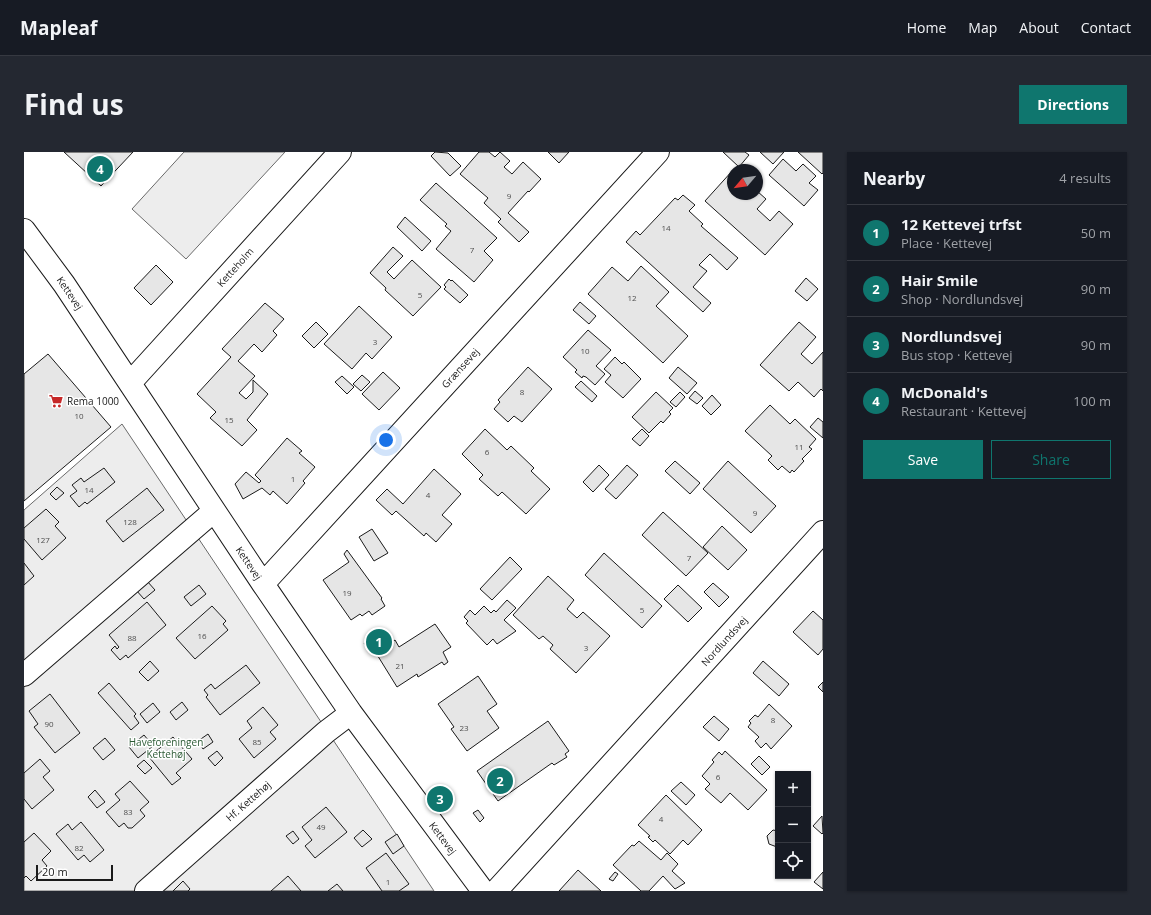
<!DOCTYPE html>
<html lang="en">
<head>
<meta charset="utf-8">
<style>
  body { margin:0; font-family:"Open Sans",sans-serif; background:#242831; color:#f1f3f6 }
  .controls { position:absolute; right:12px; bottom:12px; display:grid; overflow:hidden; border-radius:0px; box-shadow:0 1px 3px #0004 }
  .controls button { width:36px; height:36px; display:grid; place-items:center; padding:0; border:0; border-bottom:1px solid #363941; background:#171b24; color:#f1f3f6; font:20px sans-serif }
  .compass { position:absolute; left:703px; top:12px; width:36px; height:36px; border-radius:50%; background:#171b24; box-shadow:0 1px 3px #0004; rotate:241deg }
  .scale { position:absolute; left:12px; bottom:10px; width:77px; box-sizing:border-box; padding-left:4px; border:2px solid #1a1a1a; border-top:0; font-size:11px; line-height:14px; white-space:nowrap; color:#1a1a1a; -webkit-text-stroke:3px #fff; paint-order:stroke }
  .you { position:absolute; left:362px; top:288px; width:14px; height:14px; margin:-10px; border:3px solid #fff; border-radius:50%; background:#1a73e8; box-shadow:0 0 0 6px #1a73e833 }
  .badge { display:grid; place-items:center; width:26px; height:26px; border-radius:50%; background:#0f766e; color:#fff; font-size:13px; font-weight:700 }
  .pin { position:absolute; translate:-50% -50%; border:2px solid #fff; box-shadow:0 1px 4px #0006 }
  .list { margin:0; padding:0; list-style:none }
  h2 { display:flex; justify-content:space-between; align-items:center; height:52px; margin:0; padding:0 16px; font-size:17px }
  h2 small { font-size:13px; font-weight:400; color:#9ea1a6 }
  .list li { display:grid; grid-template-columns:26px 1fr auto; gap:12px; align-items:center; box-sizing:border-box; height:56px; padding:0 16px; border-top:1px solid #363941 }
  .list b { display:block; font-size:15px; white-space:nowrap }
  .list p { margin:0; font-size:13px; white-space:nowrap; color:#9ea1a6 }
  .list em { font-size:13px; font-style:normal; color:#9ea1a6 }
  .actions { display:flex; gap:8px; padding:12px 16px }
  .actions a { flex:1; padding:9px 0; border:1px solid #0f766e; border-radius:0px; text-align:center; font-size:14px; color:#0f766e }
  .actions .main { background:#0f766e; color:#fff }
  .icon { flex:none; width:22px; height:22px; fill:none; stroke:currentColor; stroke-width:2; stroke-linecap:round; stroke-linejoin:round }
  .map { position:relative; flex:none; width:799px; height:739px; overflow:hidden; border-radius:0px }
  header { display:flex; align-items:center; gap:24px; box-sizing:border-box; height:56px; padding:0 20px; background:#171b24; border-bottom:1px solid #363941 }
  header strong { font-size:19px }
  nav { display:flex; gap:22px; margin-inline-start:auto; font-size:14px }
  .intro { display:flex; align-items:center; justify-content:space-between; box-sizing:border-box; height:96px; padding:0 24px }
  h1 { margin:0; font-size:28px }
  .button { padding:10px 18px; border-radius:0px; background:#0f766e; color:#fff; font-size:14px; font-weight:700 }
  main { display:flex; gap:24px; padding:0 24px }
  aside { flex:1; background:#171b24; border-radius:0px; box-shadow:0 1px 3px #0004 }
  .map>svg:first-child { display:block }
  .built { fill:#ededed; stroke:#6a6a6a }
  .building { fill:#e6e6e6; stroke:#1a1a1a }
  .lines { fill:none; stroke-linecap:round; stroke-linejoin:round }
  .minor-casing { stroke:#1a1a1a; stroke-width:24 }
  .minor { stroke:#fff; stroke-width:22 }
  .labels { text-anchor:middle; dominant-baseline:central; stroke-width:3; stroke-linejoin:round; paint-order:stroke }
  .number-label { font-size:8px; fill:#4d4d4d }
  .street-label { font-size:10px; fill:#1a1a1a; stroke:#fff }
  .poi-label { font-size:10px; fill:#1a1a1a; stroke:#fff; text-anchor:start }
  .park-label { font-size:10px; fill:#2b5a34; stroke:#fff }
</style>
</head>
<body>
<header>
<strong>Mapleaf</strong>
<nav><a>Home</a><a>Map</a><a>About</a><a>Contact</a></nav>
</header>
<div class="intro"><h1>Find us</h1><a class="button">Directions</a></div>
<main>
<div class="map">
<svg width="799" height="739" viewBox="0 0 799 739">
  <rect width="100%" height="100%" fill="#fff"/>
  <path class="built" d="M160,0H261L162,107L108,57Z
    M98,272L410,739H0V358Z"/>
  <path class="building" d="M40,0H109L77,34Z
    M411,0L424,1L437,14L426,24L407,4Z
    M455,0H465L471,5L476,0L486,9L480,15L488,22L499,10L517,27L505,40L504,39L484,61L505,80L495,90L474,70L477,67L460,51L464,46L436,22Z
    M524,0H545L535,11Z
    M699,0H721L725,3L715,15Z
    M736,0H760L749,12Z
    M774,0H799V21L798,22Z
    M759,7L772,19L779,12L792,24L785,31L794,38L780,54L745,23Z
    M709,18V42H733V39L742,47L733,57L746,69L755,59L769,72L741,103L681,49Z
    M412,31L473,86L460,99L469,108L450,130L412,97L427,79L421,74L423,72L396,48Z
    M659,43L671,53L665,59L679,72L677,74L714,106L703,118L686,102L675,113L683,119L669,135L687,151L679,160L602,90L612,79L616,83L651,46L654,48Z
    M381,65L407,89L398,99L373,75Z
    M369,95L379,104L363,120L370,127L388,108L417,135L389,164L361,138L362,136L346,121Z
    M132,113L149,130L127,153L110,136Z
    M617,114L645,140L632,154L664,184L639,211L564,142L588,115L604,129Z
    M782,126L794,137L783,149L771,139Z
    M425,127L427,129L428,128L444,143L436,151L420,137L422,135L420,133Z
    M556,150L572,164L565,172L549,158Z
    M241,151L260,167L249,179L253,183L238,200L230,192L214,209L231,224L215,241L222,247L229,240V228L244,242L223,268L233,278L218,294L186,266L192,260L173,242L207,205L198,197Z
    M335,154L368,185L348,207L342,201L328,217L300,192Z
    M292,170L304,182L290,196L278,184Z
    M775,170L792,185L777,202L788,212L799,200V239L797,237L790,245L774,230L765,239L736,213Z
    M564,178L587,198L572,214L581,222L571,233L562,225L559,224L558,226L551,220L553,218L539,205Z
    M24,202L87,275L0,349V222Z
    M591,205L598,212L600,210L617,227L599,246L581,230L587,223L580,217Z
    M504,215L528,237L498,270L490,264L484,270L470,257L476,250L474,248Z
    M654,215L673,231L663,242L645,226Z
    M359,220L376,236L355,258L338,242Z
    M338,223L346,230L337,239L329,232Z
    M318,224L330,235L323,242L311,230Z
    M557,229L573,244L568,250L551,235Z
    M671,239L679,246L673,252L665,246Z
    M632,240L649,256L645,260L647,262L639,271L637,269L625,281L608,265Z
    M656,240L661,245L652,255L646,250Z
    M688,243L697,253L687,263L678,254Z
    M746,253L766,272L771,267L792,287L785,295L788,297L778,307L780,309L770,320L768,318L766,321L758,314L754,318L744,308L748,304L721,279Z
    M794,266L799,270V286L786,275Z
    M461,277L483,298L487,294L510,316L507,319L526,337L502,362L478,340L474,344L455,327L459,323L438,302Z
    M618,277L625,284L616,294L608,287Z
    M263,286L278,299L275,301L291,315L279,329L281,331L263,352L249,339L246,343L238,336L219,347L211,332L222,320L235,331L237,329L231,323Z
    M651,309L676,331L666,342L641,319Z
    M704,309L752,354L727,381L679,337Z
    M575,313L585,323L569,340L559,330Z
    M603,313L614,323L592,347L581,337Z
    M80,316L91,330L63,352L61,350L55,355L46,344L53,339L48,333L57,326L60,330Z
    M410,317L437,342L418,363L428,372L412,390L402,381L400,384L372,359L368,363L352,348L363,337L379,352Z
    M33,335L40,341L32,348L26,342Z
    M123,336L140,358L99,390L82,369Z
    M22,357L35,370L31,374L42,386L18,408L0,387V376Z
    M639,360L684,401L662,424L618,383Z
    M698,374L723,398L704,418L679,395Z
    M348,377L364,401L350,409L335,385Z
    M323,398L358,446L357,447L361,454L348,463L345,459L338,464L336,462L327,468L299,428L325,410L320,402Z
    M580,401L638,454L618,476L561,423Z
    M486,405L498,417L468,448L456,437Z
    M0,411L10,424L0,433Z
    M524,424L550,448L543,457L553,466L559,460L586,484L552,521L526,497L529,493L519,484L515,487L489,463Z
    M123,429L131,438L120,447L112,438Z
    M689,431L705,445L695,455L680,440Z
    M175,433L182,442L167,454L160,445Z
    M654,433L678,456L664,470L640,447Z
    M483,448L492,456L480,468L492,479L473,492L469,487L463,493L442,471L444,469L440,465L446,458L451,463L460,454L467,461L470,458L472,460Z
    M123,450L142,473L104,506L102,503L96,508L87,498L91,494L93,497L95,495L85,483Z
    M188,454L202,469L199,472L204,478L171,507L152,486Z
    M789,459L799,468V497L794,503L769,480Z
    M411,472L427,495L419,500L424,510L420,513L418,510L394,525L393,522L373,535L352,501L371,488L375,495Z
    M360,477L369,489L349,503L340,491Z
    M126,509L135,519L124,529L115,520Z
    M739,509L765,532L755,544L729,521Z
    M222,513L236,531L196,563L182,545L184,543L180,538L187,532L191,537Z
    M454,524L473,552L463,559L475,576L443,599L427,577L430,575L414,552Z
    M799,530V540L794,535Z
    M85,531L112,562L110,564L115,571L107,578L74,541Z
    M26,542L56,581L31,601L10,575L14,572L5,559Z
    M158,550L164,558L152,568L146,560Z
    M129,551L136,560L123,571L116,562Z
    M745,552L768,574L747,597L742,591L737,596L731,589L735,585L724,575L727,571L725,569L731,563L734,565Z
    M239,555L254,573L246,580L252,587L230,606L215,587L228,576L223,569Z
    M690,564L705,577L695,589L679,575Z
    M524,569L545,599L541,602L543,605L530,613L528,611L474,649L453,619Z
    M184,582L189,590L179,597L174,589Z
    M120,583L129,594L114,606L105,595Z
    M149,585L168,607L152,621L157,626L148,633L125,605Z
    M81,586L91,598L79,608L69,596Z
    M193,599L199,606L191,614L184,606Z
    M701,599L743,638L724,658L706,641L697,651L681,637L686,632L678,624L690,610L688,608L695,600L698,603Z
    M735,604L746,615L738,623L727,612Z
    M16,607L26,619L19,625L30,638L8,657L0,647V621Z
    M120,608L128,616L121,622L113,614Z
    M106,629L125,650L116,658L121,664L108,676H104L100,671L95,675L82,660L96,648L91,642Z
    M657,630L671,643L662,653L647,639Z
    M71,638L81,650L73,656L64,645Z
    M642,643L678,678L664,693L659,688L646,702L631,688L629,690L624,685L626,684L614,673Z
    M302,655L323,680L291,706L281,694L288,688L278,675Z
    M454,658L460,666L456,670L449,661Z
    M798,664L799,681L798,682L789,674Z
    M57,670L80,698L66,710L60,703L54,708L32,682L44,672L48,678Z
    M339,678L348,687L338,695L330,686Z
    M749,678L754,679L753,695L745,692L743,684Z
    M269,679L275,687L269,692L262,684Z
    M10,681L27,699L18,708L23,714L7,729L2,724L0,726V690Z
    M373,682L380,694L369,702L361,690Z
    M615,689L637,708L643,701L654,712L648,719L661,731L651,737L639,724L625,739H617L589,713L608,693L610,694Z
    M362,701L385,732L375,739H358L342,716Z
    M554,718L577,739H535Z
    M591,720L594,722L589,729L585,727Z
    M799,720V737L790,730Z
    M264,724L277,739H247Z
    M159,729L166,737L164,739H149Z
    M313,732L319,739H304Z"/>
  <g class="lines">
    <defs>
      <path id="minor" d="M0,78L40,132L239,432L327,561L459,739
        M106,231L316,0
        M239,432L634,0
        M0,523L190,359
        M122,739L302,580L327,561
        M472,739L799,380"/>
    </defs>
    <use href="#minor" class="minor-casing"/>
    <use href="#minor" class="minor"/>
  </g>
  <defs>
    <symbol id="supermarket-bare" viewBox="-9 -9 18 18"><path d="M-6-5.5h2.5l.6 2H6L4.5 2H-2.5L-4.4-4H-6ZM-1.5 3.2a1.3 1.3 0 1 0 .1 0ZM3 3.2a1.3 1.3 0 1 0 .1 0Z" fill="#c62828" stroke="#fff" stroke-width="2.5" paint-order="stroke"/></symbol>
  </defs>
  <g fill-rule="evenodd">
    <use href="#supermarket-bare" x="22" y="239" width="20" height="20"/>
  </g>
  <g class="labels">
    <g class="number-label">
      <text x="485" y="43">9</text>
      <text x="642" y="75">14</text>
      <text x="448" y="97">7</text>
      <text x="396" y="142">5</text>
      <text x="608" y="145">12</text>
      <text x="351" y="189">3</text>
      <text x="561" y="198">10</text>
      <text x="498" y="239">8</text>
      <text x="55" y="263">10</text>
      <text x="205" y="267">15</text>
      <text x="775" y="294">11</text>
      <text x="463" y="299">6</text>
      <text x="269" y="326">1</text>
      <text x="65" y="337">14</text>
      <text x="404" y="342">4</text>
      <text x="731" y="360">9</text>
      <text x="106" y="369">128</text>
      <text x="19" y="387">127</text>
      <text x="665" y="405">7</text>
      <text x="323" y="440">19</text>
      <text x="618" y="457">5</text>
      <text x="178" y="483">16</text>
      <text x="108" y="485">88</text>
      <text x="562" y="495">3</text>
      <text x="376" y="513">21</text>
      <text x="749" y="567">8</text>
      <text x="25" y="571">90</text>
      <text x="440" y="575">23</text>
      <text x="233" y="589">85</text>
      <text x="694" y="624">6</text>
      <text x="104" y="659">83</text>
      <text x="637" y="666">4</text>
      <text x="297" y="674">49</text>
      <text x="55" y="695">82</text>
      <text x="364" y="729">1</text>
    </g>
    <g class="street-label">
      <text transform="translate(211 115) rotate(-48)">Ketteholm</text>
      <text transform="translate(46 141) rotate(56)">Kettevej</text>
      <text transform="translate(436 216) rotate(-48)">Grænsevej</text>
      <text transform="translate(225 411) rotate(56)">Kettevej</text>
      <text transform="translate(700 489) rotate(-48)">Nordlundsvej</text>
      <text transform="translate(224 649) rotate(-41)">Hf. Kettehøj</text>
      <text transform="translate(419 686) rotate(53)">Kettevej</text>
    </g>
    <g class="poi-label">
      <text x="43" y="249">Rema 1000</text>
    </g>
    <g class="park-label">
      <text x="142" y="590">Haveforeningen<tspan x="142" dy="12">Kettehøj</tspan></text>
    </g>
  </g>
</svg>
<div class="controls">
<button>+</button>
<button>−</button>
<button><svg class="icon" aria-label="locate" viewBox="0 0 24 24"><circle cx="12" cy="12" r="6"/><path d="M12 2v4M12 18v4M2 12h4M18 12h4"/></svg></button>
</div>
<svg class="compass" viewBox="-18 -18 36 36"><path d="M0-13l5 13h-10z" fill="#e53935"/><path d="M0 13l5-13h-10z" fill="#9ea1a6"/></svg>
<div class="scale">20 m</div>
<div class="you"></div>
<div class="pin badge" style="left:355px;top:490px">1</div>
<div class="pin badge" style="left:476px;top:629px">2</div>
<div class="pin badge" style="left:416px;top:647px">3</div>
<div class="pin badge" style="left:76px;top:17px">4</div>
</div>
<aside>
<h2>Nearby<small>4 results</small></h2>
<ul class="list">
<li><span class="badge">1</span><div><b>12 Kettevej trfst</b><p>Place · Kettevej</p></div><em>50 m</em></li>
<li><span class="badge">2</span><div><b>Hair Smile</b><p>Shop · Nordlundsvej</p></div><em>90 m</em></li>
<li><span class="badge">3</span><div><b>Nordlundsvej</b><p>Bus stop · Kettevej</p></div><em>90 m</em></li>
<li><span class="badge">4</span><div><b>McDonald's</b><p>Restaurant · Kettevej</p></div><em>100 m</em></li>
</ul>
<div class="actions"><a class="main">Save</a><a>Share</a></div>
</aside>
</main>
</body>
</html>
